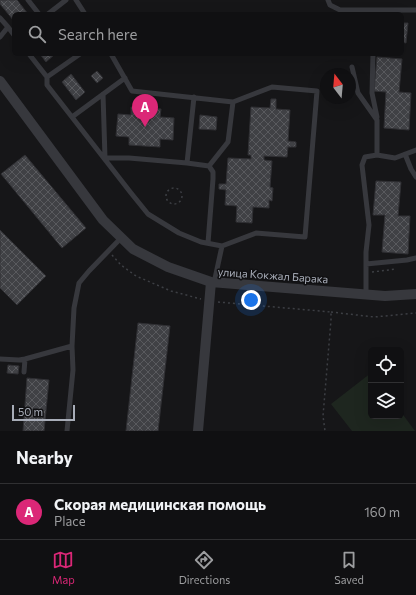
<!DOCTYPE html>
<html lang="en">
<head>
<meta charset="utf-8">
<style>
  body { margin:0; font-family:Commissioner,sans-serif; background:#1e1e20; color:#f1f3f6 }
  .controls { position:absolute; right:12px; bottom:12px; display:grid; overflow:hidden; border-radius:6px; box-shadow:0 4px 16px #0002 }
  .controls button { width:36px; height:36px; display:grid; place-items:center; padding:0; border:0; border-bottom:1px solid #303032; background:#101012; color:#f1f3f6; font:20px sans-serif }
  .compass { position:absolute; left:320px; top:68px; width:36px; height:36px; border-radius:50%; background:#101012; box-shadow:0 4px 16px #0002; rotate:344deg }
  .scale { position:absolute; left:12px; bottom:10px; width:63px; box-sizing:border-box; padding-left:4px; border:2px solid #a8adb8; border-top:0; font-size:11px; line-height:14px; white-space:nowrap; color:#a8adb8; -webkit-text-stroke:3px #111113; paint-order:stroke }
  .you { position:absolute; left:251px; top:300px; width:14px; height:14px; margin:-10px; border:3px solid #fff; border-radius:50%; background:#1a73e8; box-shadow:0 0 0 6px #1a73e833 }
  .badge { display:grid; place-items:center; width:26px; height:26px; border-radius:50%; background:#db2777; color:#fff; font-size:13px; font-weight:700 }
  .pin { position:absolute; translate:-50% -33px; filter:drop-shadow(0 1px 2px #0008) }
  .pin::after { content:''; position:absolute; top:21px; width:14px; height:12px; background:inherit; clip-path:polygon(0 0,100% 0,50% 100%) }
  .list { margin:0; padding:0; list-style:none }
  h2 { display:flex; justify-content:space-between; align-items:center; height:52px; margin:0; padding:0 16px; font-size:17px }
  h2 small { font-size:13px; font-weight:400; color:#9c9d9f }
  .list li { display:grid; grid-template-columns:26px 1fr auto; gap:12px; align-items:center; box-sizing:border-box; height:56px; padding:0 16px; border-top:1px solid #303032 }
  .list b { display:block; font-size:15px; white-space:nowrap }
  .list p { margin:0; font-size:13px; white-space:nowrap; color:#9c9d9f }
  .list em { font-size:13px; font-style:normal; color:#9c9d9f }
  .icon { flex:none; width:22px; height:22px; fill:none; stroke:currentColor; stroke-width:2; stroke-linecap:round; stroke-linejoin:round }
  .map { position:relative; flex:none; width:416px; height:431px; overflow:hidden }
  .search { position:absolute; background:#101012; box-shadow:0 4px 16px #0002; left:12px; right:12px; top:12px; height:44px; display:flex; align-items:center; gap:10px; box-sizing:border-box; padding:0 14px; border-radius:6px; color:#9c9d9f; font-size:15px }
  .sheet { height:108px; background:#101012 }
  nav { display:flex; justify-content:space-around; align-items:center; box-sizing:border-box; height:56px; border-top:1px solid #303032; background:#101012; font-size:11px; color:#9c9d9f }
  nav a { display:grid; justify-items:center; gap:2px }
  nav .on { color:#db2777 }
  .map>svg:first-child { display:block }
  .garden { fill:#1e261f }
  .building { fill:url(#building-cross-hatch); stroke:#303034 }
  .lines { fill:none; stroke-linecap:round; stroke-linejoin:round }
  .path { stroke:#3d3f44; stroke-width:1.5; stroke-dasharray:2 3; stroke-linecap:butt }
  .service { stroke:#37383d; stroke-width:5 }
  .minor { stroke:#37383d; stroke-width:10 }
  .labels { text-anchor:middle; dominant-baseline:central; stroke-width:3; stroke-linejoin:round; paint-order:stroke }
  .street-label { font-size:11px; fill:#a8adb8; stroke:#111113 }
</style>
</head>
<body>
<div class="map">
<svg width="416" height="431" viewBox="0 0 416 431">
  <defs>
    <pattern id="building-cross-hatch" width="8" height="8" patternUnits="userSpaceOnUse"><rect width="8" height="8" fill="#404145"/><path d="M0 0l8 8M0 8l8-8" fill="none" stroke="#595a5e"/></pattern>
  </defs>
  <rect width="100%" height="100%" fill="#161618"/>
  <path class="garden" d="M371,373V416H401V412L415,431H352L331,404Z"/>
  <path class="building" d="M0,0H17L28,14H14V21L0,4Z
    M402,23H408L406,43L402,42Z
    M40,54H55L46,62Z
    M377,57L402,59L399,92L411,93L409,130L384,128L386,92L374,91Z
    M97,71L103,78L97,83L91,76Z
    M71,74L85,92L76,100L62,82Z
    M271,99H276V109L290,110L288,141L296,142V147H288L287,157L264,156V160L272,161L270,187L273,188L272,201L269,200V208L253,207L252,223L236,222L237,206L225,205L226,190L219,189V184H226L228,158L251,159V155H248L251,107L270,108Z
    M131,107L161,109L160,117L174,118L173,140L160,139V147L129,145V137L116,136L118,114L131,115Z
    M200,115L217,117L216,130L199,129Z
    M25,155L86,228L62,248L1,174Z
    M376,181L401,182L398,216H410L408,254L382,252L385,215H373Z
    M0,230L46,276L17,305L0,288Z
    M138,323L170,326L158,431H126Z
    M8,365L19,366L18,374L7,373Z
    M27,378L49,380L44,431H23Z"/>
  <g class="lines">
    <path class="path" d="M166 196a8 8 0 1 1 16 0a8 8 0 1 1-16 0Z
      M112,255L121,265L136,276L171,291L201,299
      M372,272L396,269
      M218,302L331,312V320L323,416L325,431
      M331,312L374,317L416,313"/>
    <path class="service" d="M28,0L39,14
      M76,0L85,14
      M328,0L330,5L340,10H416
      M48,14L66,0
      M0,18L8,27L0,37
      M8,27L14,35
      M29,54L47,77L80,54
      M111,54L132,91L233,102L272,87L317,91L305,237L256,233L222,246L214,283
      M373,54L372,93L377,117
      M352,67L358,93L377,120V155
      M47,77V85L131,193L148,214L179,233L201,242L222,246
      M103,94L105,158H129L187,163L194,97
      M72,117L125,78
      M405,154L411,169L416,177
      M187,163L209,166L213,172V179L208,243
      M209,166L228,142L233,102
      M366,264L407,260L416,258
      M366,295V252L369,225L362,165L365,157L377,155L395,158L416,150
      M0,359L19,360L25,359L72,346
      M24,372L25,359
      M67,431L73,370L72,346L74,308L79,283L89,271L121,238"/>
    <path class="minor" d="M0,81L103,220L133,249L168,267L211,282L385,296L416,294
      M198,431L211,282"/>
  </g>
  <g class="labels">
    <g class="street-label">
      <text transform="translate(273 275) rotate(4)">улица Кокжал Барака</text>
    </g>
  </g>
</svg>
<div class="controls">
<button><svg class="icon" aria-label="locate" viewBox="0 0 24 24"><circle cx="12" cy="12" r="6"/><path d="M12 2v4M12 18v4M2 12h4M18 12h4"/></svg></button>
<button><svg class="icon" aria-label="layers" viewBox="0 0 24 24"><path d="M12 4l9 5-9 5-9-5zM3 14l9 5 9-5"/></svg></button>
</div>
<svg class="compass" viewBox="-18 -18 36 36"><path d="M0-13l5 13h-10z" fill="#e53935"/><path d="M0 13l5-13h-10z" fill="#9c9d9f"/></svg>
<div class="scale">50 m</div>
<div class="you"></div>
<div class="pin badge" style="left:145px;top:127px">A</div>
<div class="search"><svg class="icon" aria-label="search" viewBox="0 0 24 24"><circle cx="10" cy="10" r="6"/><path d="M15 15l6 6"/></svg>Search here</div>
</div>
<section class="sheet">
<h2>Nearby<small></small></h2>
<ul class="list">
<li><span class="badge">A</span><div><b>Скорая медицинская помощь</b><p>Place</p></div><em>160 m</em></li>
</ul>
</section>
<nav>
<a class="on"><svg class="icon" aria-label="map" viewBox="0 0 24 24"><path d="M3 6l6-2 6 2 6-2v14l-6 2-6-2-6 2zM9 4v14M15 6v14"/></svg>Map</a>
<a><svg class="icon" aria-label="directions" viewBox="0 0 24 24"><path d="M12 3l9 9-9 9-9-9zM9 14v-3h6M13 9l2 2-2 2"/></svg>Directions</a>
<a><svg class="icon" aria-label="saved" viewBox="0 0 24 24"><path d="M7 4h10v16l-5-4-5 4z"/></svg>Saved</a>
</nav>
</body>
</html>
